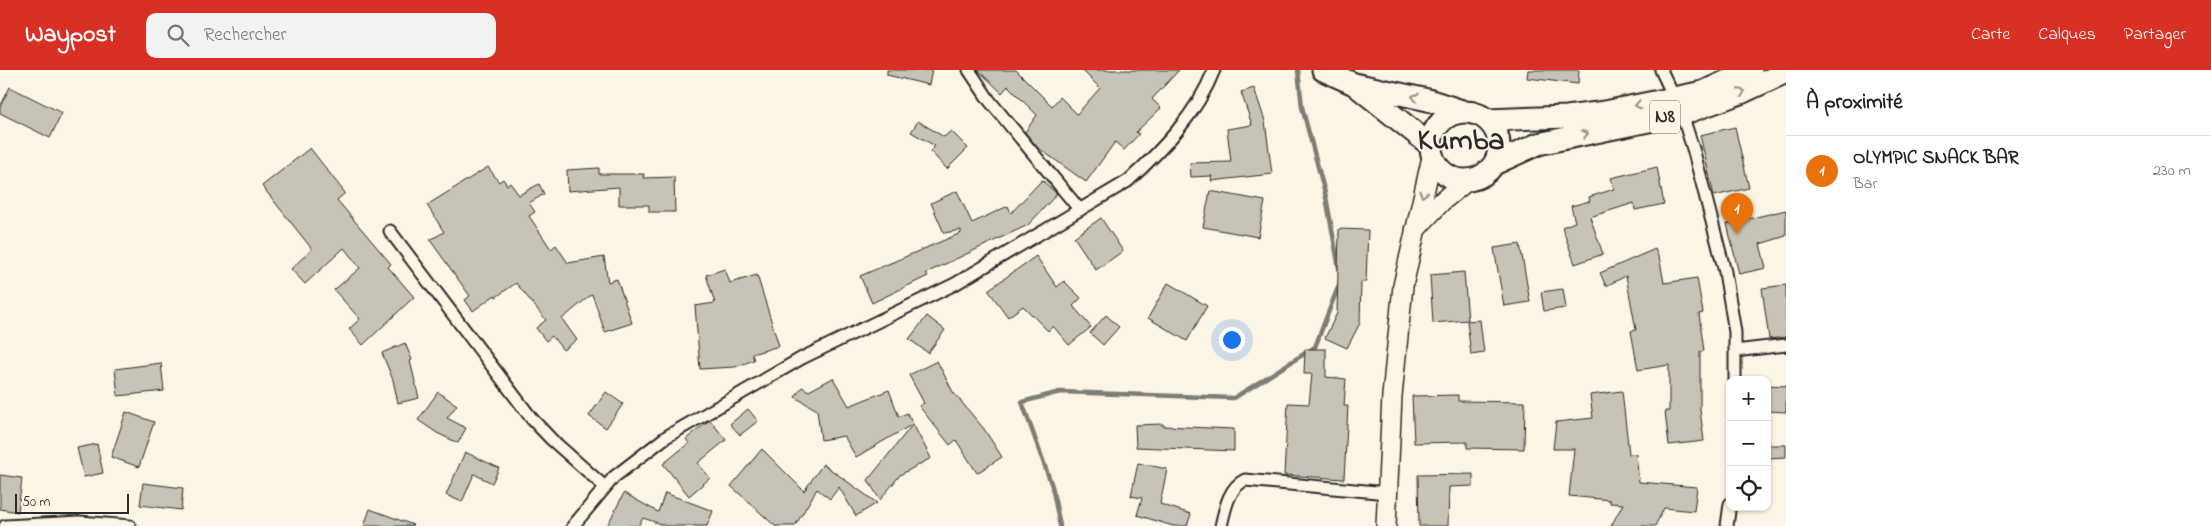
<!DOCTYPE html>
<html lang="fr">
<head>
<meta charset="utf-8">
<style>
  body { margin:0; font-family:"Indie Flower",sans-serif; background:#f2f2f2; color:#202124 }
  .controls { position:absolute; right:15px; bottom:15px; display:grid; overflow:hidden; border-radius:10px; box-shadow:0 1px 4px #0004 }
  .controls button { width:45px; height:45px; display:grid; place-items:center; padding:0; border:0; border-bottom:1px solid #e0e0e0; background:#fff; color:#202124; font:25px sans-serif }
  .scale { position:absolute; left:15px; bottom:12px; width:114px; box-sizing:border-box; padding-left:5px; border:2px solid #2b2b2b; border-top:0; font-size:14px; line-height:18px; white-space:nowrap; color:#2b2b2b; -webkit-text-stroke:4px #fcf5e5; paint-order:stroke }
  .you { position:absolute; left:1231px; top:269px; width:18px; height:18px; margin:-12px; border:4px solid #fff; border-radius:50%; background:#1a73e8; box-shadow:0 0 0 8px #1a73e833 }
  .badge { display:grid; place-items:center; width:32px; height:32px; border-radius:50%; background:#d93025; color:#fff; font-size:16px; font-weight:700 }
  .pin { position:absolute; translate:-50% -41px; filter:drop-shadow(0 1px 2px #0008) }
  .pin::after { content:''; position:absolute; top:26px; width:18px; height:15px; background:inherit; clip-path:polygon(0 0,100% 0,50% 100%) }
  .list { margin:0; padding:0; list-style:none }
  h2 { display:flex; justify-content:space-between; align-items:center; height:65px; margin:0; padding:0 20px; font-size:21px }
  h2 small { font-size:16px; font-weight:400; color:#757577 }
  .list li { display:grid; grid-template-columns:32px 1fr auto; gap:15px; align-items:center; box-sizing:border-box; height:70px; padding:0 20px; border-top:1px solid #e0e0e0 }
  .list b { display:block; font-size:19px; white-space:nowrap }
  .list p { margin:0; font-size:16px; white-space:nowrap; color:#757577 }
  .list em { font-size:16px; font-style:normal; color:#757577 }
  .icon { flex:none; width:28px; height:28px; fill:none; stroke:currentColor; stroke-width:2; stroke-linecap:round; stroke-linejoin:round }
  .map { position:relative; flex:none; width:1786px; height:456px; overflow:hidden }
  header { display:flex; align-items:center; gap:30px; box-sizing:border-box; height:70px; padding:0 25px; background:#d93025; color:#fff }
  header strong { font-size:24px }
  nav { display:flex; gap:28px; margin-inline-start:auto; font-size:18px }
  .search { width:350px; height:45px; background:#f2f2f2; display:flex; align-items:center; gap:12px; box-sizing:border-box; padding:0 18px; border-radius:10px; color:#757577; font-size:19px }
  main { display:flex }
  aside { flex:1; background:#fff }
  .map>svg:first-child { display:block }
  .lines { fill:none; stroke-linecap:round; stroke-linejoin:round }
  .stream { stroke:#7d7b74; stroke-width:4.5 }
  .building { fill:#c8c3b7; stroke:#2b2b2b }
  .street-casing { stroke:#2b2b2b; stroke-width:15 }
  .primary-casing { stroke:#2b2b2b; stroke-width:22 }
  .highway-casing { stroke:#2b2b2b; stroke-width:25 }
  .street { stroke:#fcf5e5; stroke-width:11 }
  .primary { stroke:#fcf5e5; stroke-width:19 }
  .highway { stroke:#fcf5e5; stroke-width:21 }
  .oneway { stroke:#949088 }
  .labels { text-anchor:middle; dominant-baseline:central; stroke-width:4; stroke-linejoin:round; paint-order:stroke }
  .shield { fill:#fcf5e5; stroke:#6a6863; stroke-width:1 }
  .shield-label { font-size:19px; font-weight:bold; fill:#2b2b2b }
  .town-label { font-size:30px; font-weight:bold; fill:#2b2b2b; stroke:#fcf5e5 }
</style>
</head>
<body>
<header>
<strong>Waypost</strong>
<div class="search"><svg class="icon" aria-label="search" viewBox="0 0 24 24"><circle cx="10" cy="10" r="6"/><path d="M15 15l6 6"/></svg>Rechercher</div>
<nav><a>Carte</a><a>Calques</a><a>Partager</a></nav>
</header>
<main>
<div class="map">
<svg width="1786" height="456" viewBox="0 0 1786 456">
  <rect width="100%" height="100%" fill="#fcf5e5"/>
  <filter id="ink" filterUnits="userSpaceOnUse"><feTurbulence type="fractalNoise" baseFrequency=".02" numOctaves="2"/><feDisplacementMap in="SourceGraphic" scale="10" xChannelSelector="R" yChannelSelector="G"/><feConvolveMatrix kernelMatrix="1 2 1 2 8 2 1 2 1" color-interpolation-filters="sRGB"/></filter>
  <g filter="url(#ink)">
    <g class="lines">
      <path class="stream" d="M1298,0L1302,37L1326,127L1339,198
        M1060,456L1052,416L1022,332L1060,322L1234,328L1315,277L1340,212"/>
    </g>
    <path class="building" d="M887,0H932L929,15L887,5Z
      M978,0H1016L1052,36L1060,27L1077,44L1100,18L1082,0H1179L1152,29L1161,38L1136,62L1139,64L1124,80L1115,72L1086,112L1037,77L1025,62L1037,45L1008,16L1002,23Z
      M1528,0H1579L1578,14L1527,8Z
      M10,17L62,43L50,68L0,43V37Z
      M1254,18L1265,51L1272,104L1211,111L1212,106L1191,107L1190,93L1231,92L1227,59L1252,55L1241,22Z
      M918,51L944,67L951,61L968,78L947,99L930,81L935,76L911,62Z
      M1735,57L1749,118L1714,126L1700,65Z
      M310,78L345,123L337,130L391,194L388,197L414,227L363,275L349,259L360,249L334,220L360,198L344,178L305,214L291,199L312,179L262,116Z
      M488,97L499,112L503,109L507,115L510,113L519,125L539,114L544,124L529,133L535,142L529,146L551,179L556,175L568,193L604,187L608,212L617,209L632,253L605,262L592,224L562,249L577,270L563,280L552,266L546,271L536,258L546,250L516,213L496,227L495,225L473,241L465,230L470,226L430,170L444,162L427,135Z
      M1657,97L1664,134L1635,140L1634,133L1590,147L1603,184L1575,194L1562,157L1575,152L1571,136L1590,131L1589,127L1614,119L1611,108Z
      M599,98V104H644L643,108L674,107L675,142H649V135H619V117L568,121L567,100Z
      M1042,110L1057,124L1028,155L926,203L928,206L872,233L860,206L961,163V160L944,163L931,133L957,121L972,153L1008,136L1011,143Z
      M1210,121L1265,131L1258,167L1203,157Z
      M1786,140V166L1760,174L1766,198L1739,204L1727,154Z
      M1101,148L1123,181L1096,200L1074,167Z
      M1339,159L1368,160L1366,212H1361L1360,253L1347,278L1325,268L1337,243Z
      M1520,174L1530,232L1504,236L1494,178Z
      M1655,179L1660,191L1664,213L1697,208L1703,243L1699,244L1704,281L1700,282V340L1704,371L1669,375L1665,341H1669V295L1638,300L1631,261L1636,260L1626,206L1606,216L1600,203Z
      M1036,186L1057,217L1064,211L1081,228L1073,236L1091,257L1069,275L1053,256L1048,261L1023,236L1008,247L988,220Z
      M725,199L730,213L757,205L779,276L752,284L754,290L735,297L700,299L695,236L715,233L706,205Z
      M1464,202L1468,250L1433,253L1430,205Z
      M1168,213L1207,236L1187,271L1148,248Z
      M1786,215V267L1769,269L1762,218Z
      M1563,219L1566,238L1544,241L1541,222Z
      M1106,245L1119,257L1103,275L1090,263Z
      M927,246L945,260L928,283L909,269Z
      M1480,250L1484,283L1471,285L1467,251Z
      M405,273L412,290L410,291L419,328L398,333L393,310L382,283Z
      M1305,279H1326V307L1346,309L1344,336H1348L1344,409L1284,405L1288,333L1309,334L1312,304H1304Z
      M937,291L953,322L984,359L1002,387L977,403L956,370L950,375L919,336L924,333L909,305Z
      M161,293L164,321L118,326L115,299Z
      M833,308L849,336L889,320L899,347L907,343L931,388L900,405L880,430L868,410L913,354L856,387L844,366L821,370L817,340L795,327L802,317L809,321Z
      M1767,315L1786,316V342L1767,341Z
      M1622,321L1629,384H1636L1639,412L1697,417L1694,441L1664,438L1655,456H1611L1623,434L1610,433V430L1569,426L1574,379H1553L1556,352L1593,348L1590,325Z
      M438,322L457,335L447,348L466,358L458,373L437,363L418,350Z
      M606,322L623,334L606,358L589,346Z
      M1458,325V331L1525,332L1524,379L1467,378V372L1414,373L1412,326Z
      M748,339L758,351L740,365L730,354Z
      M126,342L154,352L139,397L111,387Z
      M710,350L726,370L698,393L710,408L689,426L663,394L689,373L686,369Z
      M1163,354V356L1234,359V381L1136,377L1135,355Z
      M97,374L103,403L84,407L77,378Z
      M1767,375H1786V387L1767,388Z
      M762,379L804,421L823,394L877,433L856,446L839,417L830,429L817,419L795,456H775L731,416Z
      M465,382L499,398L492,413L474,404L462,432L446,425Z
      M1138,393L1167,399L1160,434L1191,444L1187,456H1173L1137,445L1142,428L1131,426Z
      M1473,404V416L1449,417L1448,456H1419L1418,405Z
      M0,405L22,408L18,442L0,439Z
      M143,413L183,418L181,440L140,435Z
      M624,423L658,442L665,423L713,441L707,456H666L643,448L638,456H607Z
      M370,439L413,455L412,456H364Z"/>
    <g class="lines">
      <defs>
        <path id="street" d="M969,0L989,30L1080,140
          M1661,0L1682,44L1694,82L1725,202L1735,262V310
          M390,161L532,349L551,369L605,417
          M1735,281L1786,275
          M5,456L80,452L130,456
          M573,456L614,407L666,367L802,288L955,214L1128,111C1162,80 1197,44 1214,0
          M1221,456C1225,440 1228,418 1245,410L1388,423
          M1727,456L1730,434"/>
        <path id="primary" d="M1415,160L1441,132L1468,110
          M1386,456L1392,326L1403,216L1432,87"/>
        <path id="highway" d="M1323,0L1354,14L1430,75
          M1354,14L1428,30L1462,41
          M1431 76a34 34 0 1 1 68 0a34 34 0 1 1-68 0Z
          M1487,50L1567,47L1605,42L1703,22L1751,0
          M1494,94L1538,74L1682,44L1743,22L1786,2"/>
      </defs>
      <use href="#street" class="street-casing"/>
      <use href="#primary" class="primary-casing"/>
      <use href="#highway" class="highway-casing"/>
      <use href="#street" class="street"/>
      <use href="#primary" class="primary"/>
      <use href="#highway" class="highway"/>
    </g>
    <defs><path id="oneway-chevron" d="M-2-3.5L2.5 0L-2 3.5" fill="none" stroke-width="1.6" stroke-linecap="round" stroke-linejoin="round" transform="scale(1.25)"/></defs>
    <g class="oneway">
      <use href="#oneway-chevron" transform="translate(1742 22) rotate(-23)"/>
      <use href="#oneway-chevron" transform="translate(1415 27) rotate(-166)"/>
      <use href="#oneway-chevron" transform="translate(1638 35) rotate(169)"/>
      <use href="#oneway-chevron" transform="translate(1585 64) rotate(-12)"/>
      <use href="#oneway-chevron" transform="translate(1423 124) rotate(104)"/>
    </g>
  </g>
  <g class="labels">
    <rect class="shield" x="1650" y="30.5" width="30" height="33" rx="4"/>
    <g class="shield-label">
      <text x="1665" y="47">N8</text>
    </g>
    <g class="town-label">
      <text x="1461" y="72">Kumba</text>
    </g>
  </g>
</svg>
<div class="controls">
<button>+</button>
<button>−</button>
<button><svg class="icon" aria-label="locate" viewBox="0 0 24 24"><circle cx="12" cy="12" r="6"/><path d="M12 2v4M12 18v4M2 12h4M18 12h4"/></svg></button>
</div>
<div class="scale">50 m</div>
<div class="you"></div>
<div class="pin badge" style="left:1737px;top:164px;background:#e8710a">1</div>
</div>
<aside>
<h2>À proximité<small></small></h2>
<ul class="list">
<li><span class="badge" style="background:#e8710a">1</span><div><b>OLYMPIC SNACK BAR</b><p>Bar</p></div><em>230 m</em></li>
</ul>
</aside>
</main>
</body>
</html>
